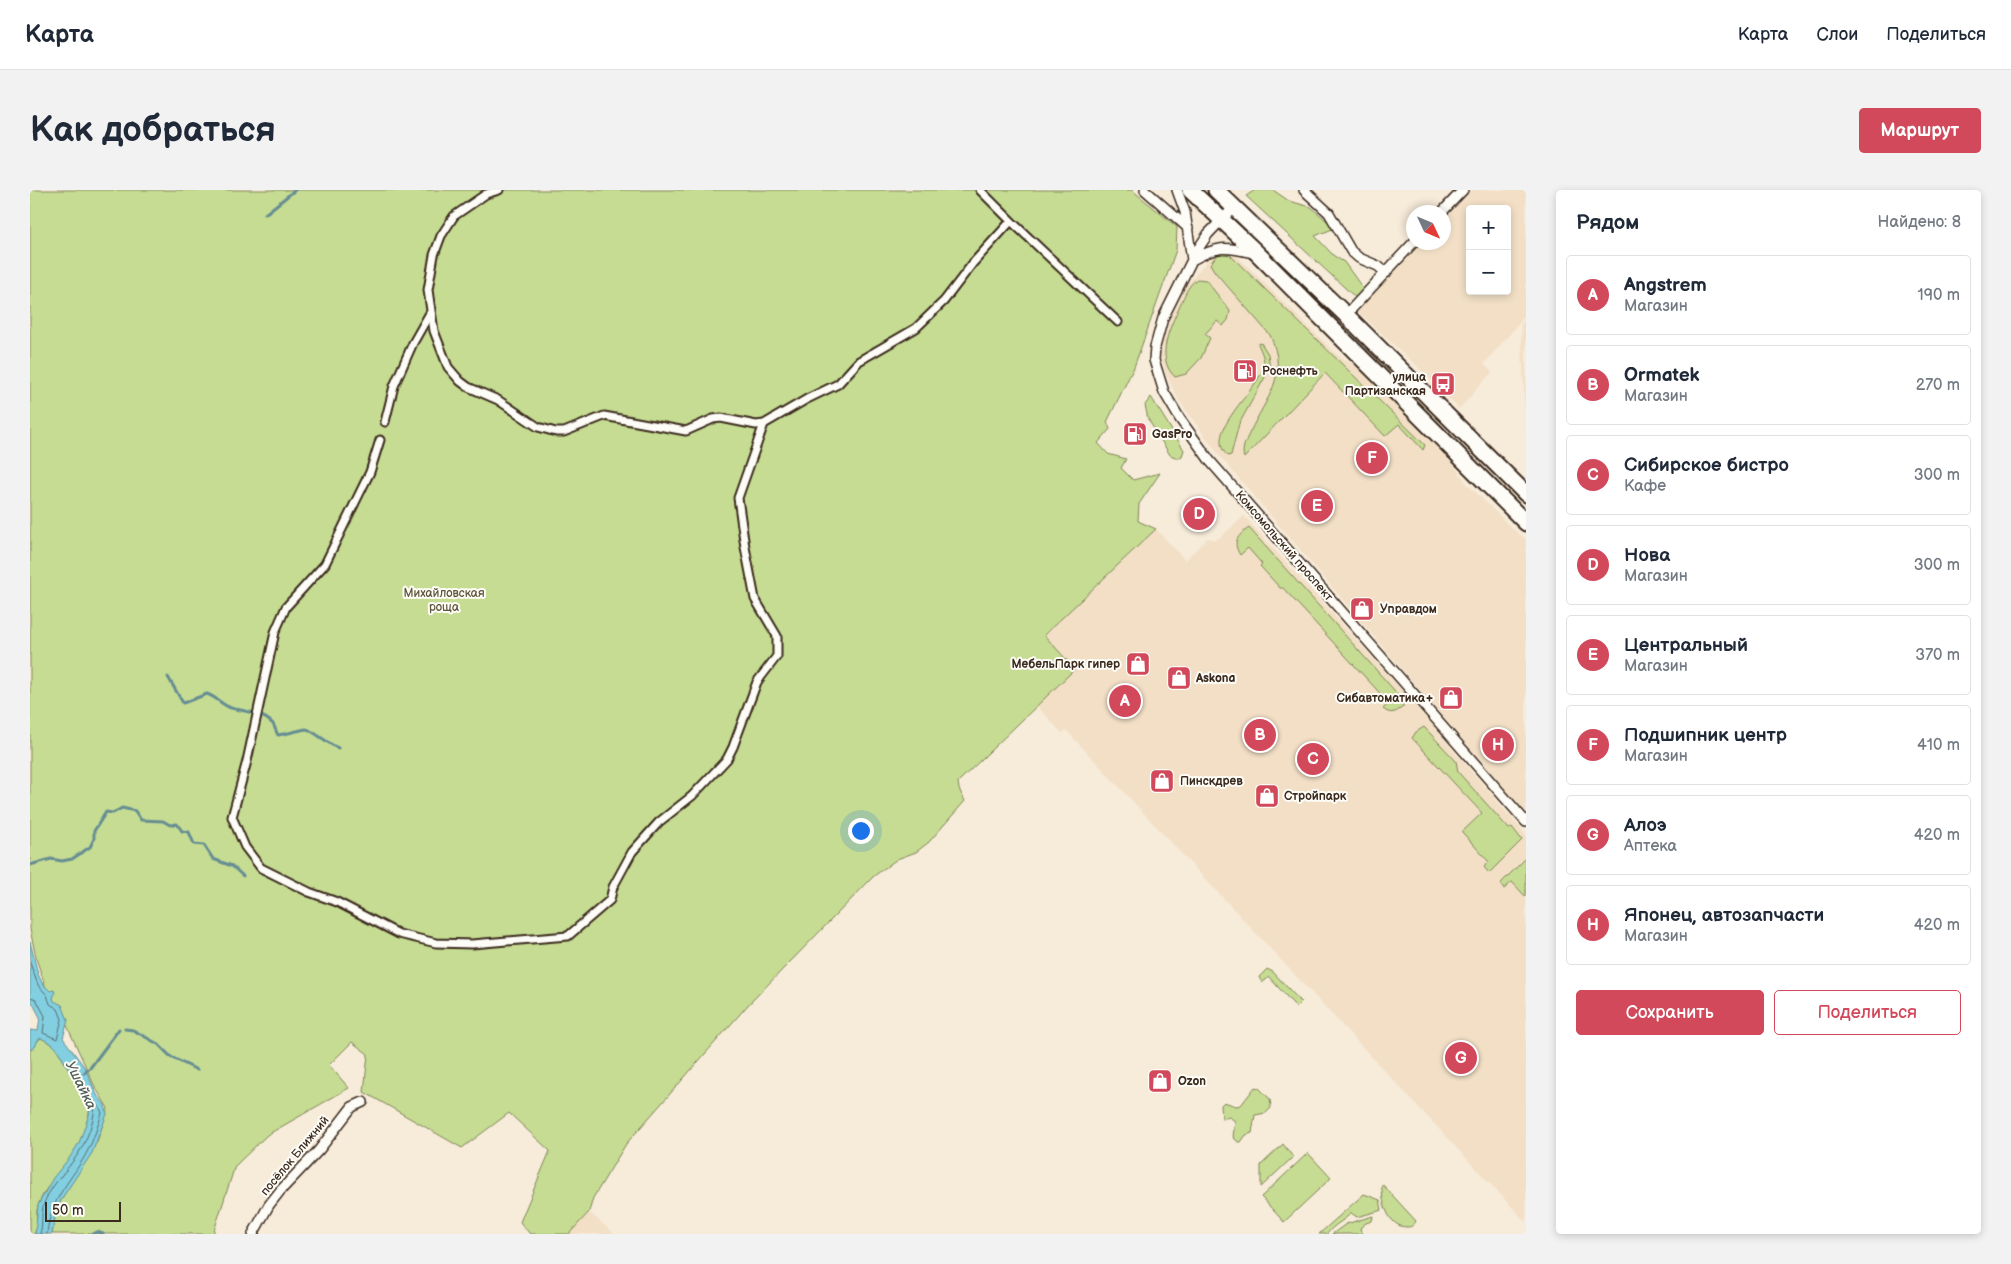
<!DOCTYPE html>
<html lang="ru">
<head>
<meta charset="utf-8">
<style>
  body { margin:0; font-family:"Balsamiq Sans",sans-serif; background:#f2f2f3; color:#1f2937 }
  .controls { position:absolute; right:15px; top:15px; display:grid; overflow:hidden; border-radius:5px; box-shadow:0 2px 8px #0003 }
  .controls button { width:45px; height:45px; display:grid; place-items:center; padding:0; border:0; border-bottom:1px solid #e0e1e3; background:#fff; color:#1f2937; font:25px sans-serif }
  .compass { position:absolute; left:1376px; top:15px; width:45px; height:45px; border-radius:50%; background:#fff; box-shadow:0 2px 8px #0003; rotate:134deg }
  .scale { position:absolute; left:15px; bottom:12px; width:76px; box-sizing:border-box; padding-left:5px; border:2px solid #3b2a1e; border-top:0; font-size:14px; line-height:18px; white-space:nowrap; color:#3b2a1e; -webkit-text-stroke:4px #fdfcf7; paint-order:stroke }
  .you { position:absolute; left:830px; top:640px; width:18px; height:18px; margin:-12px; border:4px solid #fff; border-radius:50%; background:#1a73e8; box-shadow:0 0 0 8px #1a73e833 }
  .badge { display:grid; place-items:center; width:32px; height:32px; border-radius:50%; background:#d1495b; color:#fff; font-size:16px; font-weight:700 }
  .pin { position:absolute; translate:-50% -50%; border:2px solid #fff; box-shadow:0 1px 5px #0006 }
  .list { margin:0; padding:0; list-style:none }
  h2 { display:flex; justify-content:space-between; align-items:center; height:65px; margin:0; padding:0 20px; font-size:21px }
  h2 small { font-size:16px; font-weight:400; color:#747a83 }
  .list li { display:grid; grid-template-columns:32px 1fr auto; gap:15px; align-items:center; box-sizing:border-box; height:80px; margin:0 10px 10px; padding:0 10px; border:1px solid #e0e1e3; border-radius:5px }
  .list b { display:block; font-size:19px; white-space:nowrap }
  .list p { margin:0; font-size:16px; white-space:nowrap; color:#747a83 }
  .list em { font-size:16px; font-style:normal; color:#747a83 }
  .actions { display:flex; gap:10px; padding:15px 20px }
  .actions a { flex:1; padding:11px 0; border:1px solid #d1495b; border-radius:5px; text-align:center; font-size:18px; color:#d1495b }
  .actions .main { background:#d1495b; color:#fff }
  .map { position:relative; flex:none; width:1496px; height:1044px; overflow:hidden; border-radius:5px }
  header { display:flex; align-items:center; gap:30px; box-sizing:border-box; height:70px; padding:0 25px; background:#fff; border-bottom:1px solid #e0e1e3 }
  header strong { font-size:24px }
  nav { display:flex; gap:28px; margin-inline-start:auto; font-size:18px }
  .intro { display:flex; align-items:center; justify-content:space-between; box-sizing:border-box; height:120px; padding:0 30px }
  h1 { margin:0; font-size:35px }
  .button { padding:12px 22px; border-radius:5px; background:#d1495b; color:#fff; font-size:18px; font-weight:700 }
  main { display:flex; gap:30px; padding:0 30px }
  aside { flex:1; background:#fff; border-radius:5px; box-shadow:0 2px 8px #0003 }
  .map>svg:first-child { display:block }
  .built { fill:#f2dfc6; fill-rule:evenodd }
  .green { fill:#c5dc92; stroke:#808358 }
  .water { fill:#82cfe1; stroke:#668d93 }
  .lines { fill:none; stroke-linecap:round; stroke-linejoin:round }
  .shore { stroke:#576c6c; stroke-width:1 }
  .stream { stroke:#668d93; stroke-width:3 }
  .pedestrian-casing { stroke:#3b2a1e; stroke-width:11 }
  .minor-casing { stroke:#3b2a1e; stroke-width:12 }
  .primary-casing { stroke:#3b2a1e; stroke-width:19 }
  .pedestrian { stroke:#fdfcf7; stroke-width:7 }
  .minor { stroke:#fdfcf7; stroke-width:9 }
  .primary { stroke:#fdfcf7; stroke-width:15 }
  .labels { text-anchor:middle; dominant-baseline:central; stroke-width:4; stroke-linejoin:round; paint-order:stroke }
  .poi-label { font-size:12px; font-weight:bold; fill:#3b2a1e; stroke:#fdfcf7; text-anchor:start }
  .street-label { font-size:12px; fill:#3b2a1e; stroke:#fdfcf7 }
  .park-label { font-size:12px; fill:#5e563b; stroke:#fdfcf7 }
  .water-label { font-size:14px; font-style:italic; fill:#505c58; stroke:#fdfcf7 }
</style>
</head>
<body>
<header>
<strong>Карта</strong>
<nav><a>Карта</a><a>Слои</a><a>Поделиться</a></nav>
</header>
<div class="intro"><h1>Как добраться</h1><a class="button">Маршрут</a></div>
<main>
<div class="map">
<svg width="1496" height="1044" viewBox="0 0 1496 1044">
  <rect width="100%" height="100%" fill="#f7ebda"/>
  <filter id="ink" filterUnits="userSpaceOnUse"><feTurbulence type="fractalNoise" baseFrequency=".02" numOctaves="2"/><feDisplacementMap in="SourceGraphic" scale="10" xChannelSelector="R" yChannelSelector="G"/><feConvolveMatrix kernelMatrix="1 2 1 2 8 2 1 2 1" color-interpolation-filters="sRGB"/></filter>
  <g filter="url(#ink)">
    <path class="built" d="M1441,0H1496V125L1454,174L1462,182L1429,219L1386,175L1327,121L1391,53L1414,52V29ZM1440,19H1477V101H1440Z
      M1192,59L1205,64L1306,164L1326,176L1423,274L1436,293L1483,339L1496,349V624L1188,264L1150,212L1137,187L1131,168L1132,146L1154,98L1183,64Z
      M1496,129V244L1491,134Z
      M1214,326L1378,507L1496,645V1032L1036,540L1032,543L1006,515L1045,479L1013,445L1126,339L1155,370L1178,348L1185,350L1191,347Z
      M559,1022L584,1044H539Z"/>
    <path class="green" d="M0,0H1102L1147,37L1146,60L1104,177L1077,232L1080,239L1068,253L1078,264L1096,269L1091,278L1103,290L1130,283L1109,314L1108,331L1126,339L1014,445L1045,479L928,592L929,599L935,611L899,652L886,662L867,669L844,686L717,816L596,954L563,1008L559,1022L539,1044H500L490,1032L520,961L479,923L432,958L334,902L338,864L322,852L299,875L319,898L237,945L205,976L183,1044H22L26,1021L32,1008L67,952L78,918L65,897L28,816L21,813L6,768L0,739Z
      M1225,0H1243L1259,11L1281,17L1305,38L1285,46L1304,66L1314,72L1334,100L1327,109L1216,6Z
      M1194,63L1199,64L1395,255L1393,260L1369,234L1355,246L1295,183L1214,268C1211,259 1216,250 1220,242C1237,206 1259,187 1240,145L1185,82L1180,74L1187,65Z
      M1167,89L1176,90L1200,121L1198,130L1193,136L1187,131L1175,144L1180,148L1171,168L1156,184L1145,187C1124,167 1141,136 1150,115C1155,105 1158,95 1167,89Z
      M1231,153L1238,164L1240,178L1209,234L1201,265L1198,266C1171,243 1229,200 1234,176C1235,169 1231,161 1228,154Z
      M1121,207L1154,260L1152,266L1148,268L1140,265L1118,229L1115,215Z
      M1219,338L1373,510V517C1365,523 1361,525 1353,519L1359,513L1253,398H1250L1230,376L1232,374L1218,358L1210,365C1202,352 1207,346 1219,338Z
      M1394,537L1426,571L1428,582L1479,639L1482,637L1492,650L1459,683L1454,677L1459,672L1432,642L1452,623L1382,548L1386,542Z
      M1496,668V707L1482,692L1474,699L1471,693Z
      M1237,779L1243,782L1271,812L1266,817L1239,787L1232,793L1229,787Z
      M11,848L22,854L27,859L60,917C58,934 50,954 40,968C29,983 16,996 9,1013C5,1022 8,1034 5,1044H0V860L5,856L8,850Z
      M1225,897L1229,898L1240,909L1241,918L1236,923L1225,925L1222,943L1216,945L1211,952H1208L1203,947L1205,931L1199,927L1192,929L1191,915L1194,912L1206,916L1211,915Z
      M1253,954L1263,967L1231,997V975Z
      M1278,963L1301,988L1254,1032L1231,1007Z
      M1352,994L1386,1031C1384,1035 1382,1037 1377,1037C1357,1037 1351,1009 1352,994Z
      M1334,1004L1350,1010L1352,1020L1327,1027L1321,1023C1314,1031 1303,1035 1297,1044H1289Z
      M1343,1026L1342,1031L1336,1033L1330,1038L1332,1044H1302L1316,1034Z"/>
    <path class="water" d="M0,752L8,784L12,793L20,801L24,800L25,803L23,808L24,811L32,815L38,830L33,848L55,878L67,905L75,915L77,924L62,963L32,1008L26,1021L22,1044H5L8,1015L23,988L40,967L49,953L59,925L60,917L27,859L22,854L11,848L8,850L5,857L0,860V840L8,841L10,827L0,808Z"/>
    <g class="lines">
      <path class="shore" d="M0,773L8,795L17,805L20,814L28,819L32,829L27,849L13,843L15,826L6,809L0,807
        M10,1044C13,1035 11,1026 13,1017C17,1000 33,985 43,971C55,956 63,935 65,917L69,916L72,923C68,935 64,949 58,960C43,990 20,1007 17,1044"/>
      <path class="stream" d="M235,24L265,0
        M138,487L153,513L177,504C186,507 192,515 201,518C214,521 233,523 243,534C245,537 246,542 248,545C256,544 270,540 276,539C281,539 300,555 308,558
        M0,675L21,669L32,671L42,669L60,657L64,649V641L76,622L83,623L92,618L105,621L111,630L133,631L140,635L147,634L152,641L159,642L164,654L174,655L183,669L202,676L213,686
        M95,839L103,840L128,854L141,867L167,880
        M54,883L60,878L89,839
        M63,1044L67,1042L73,1044"/>
      <defs>
        <path id="pedestrian" d="M469,0L456,4L424,26L411,46L404,65L398,100L404,141L418,177L430,191L438,197L468,210L508,237L526,242H534L574,226L656,241L683,229L691,228L726,235L734,234L777,209L808,194L829,171L886,138L914,111L943,73L981,31L950,0
          M981,31L1088,132
          M355,232L364,196L383,153L400,123
          M350,250L340,282L295,374L256,417L245,442L217,571L202,627L215,657L231,678L279,702L307,712L369,744L406,753L442,754L538,746L580,710L583,697L602,662L629,632L662,606L697,569L703,557L727,492L747,466V446L725,409L715,357L708,308L734,234"/>
        <path id="minor" d="M1115,0L1158,38
          M1147,0L1155,22L1162,70
          M1274,0L1299,23L1321,61L1329,68L1348,76L1356,83
          M1204,17L1178,44L1166,62L1133,128L1125,157L1124,170L1134,202L1150,229L1180,271L1496,632
          M1412,22L1433,0
          M1162,70C1188,56 1194,56 1223,63
          M1316,125L1384,52
          M223,1044L239,1015L250,1001L289,960L322,917L333,912"/>
        <path id="primary" d="M1160,0L1227,63L1496,333
          M1186,0L1316,125L1496,304"/>
      </defs>
      <use href="#pedestrian" class="pedestrian-casing"/>
      <use href="#minor" class="minor-casing"/>
      <use href="#primary" class="primary-casing"/>
      <use href="#pedestrian" class="pedestrian"/>
      <use href="#minor" class="minor"/>
      <use href="#primary" class="primary"/>
    </g>
  </g>
  <defs>
    <symbol id="fuel-square" viewBox="-11 -11 22 22"><rect x="-9" y="-9" width="18" height="18" rx="4" fill="#d1495b" stroke="#fdfcf7"/><path d="M-5.5-6h7V0h2V4h1.3V-2.5L3-4.5l.8-.8L6-3V5H2.5V1h-1V6h-7ZM-4.2-4.7v3.2H.2V-4.7Z" fill="#fff"/></symbol>
    <symbol id="bus-square" viewBox="-11 -11 22 22"><rect x="-9" y="-9" width="18" height="18" rx="4" fill="#d1495b" stroke="#fdfcf7"/><path d="M-5-6H5V4H4V6H2V4H-2V6H-4V4H-5ZM-3.5-4V0h7V-4ZM-3.5 1.2v1.5H-2V1.2ZM2 1.2v1.5H3.5V1.2Z" fill="#fff"/></symbol>
    <symbol id="shop-square" viewBox="-11 -11 22 22"><rect x="-9" y="-9" width="18" height="18" rx="4" fill="#d1495b" stroke="#fdfcf7"/><path d="M-5-2.5h2.3a2.7 3.5 0 0 1 5.4 0H5L5.5 6h-11ZM-1.5-2.5h3a1.5 2.3 0 0 0-3 0Z" fill="#fff"/></symbol>
  </defs>
  <g fill-rule="evenodd">
    <use href="#fuel-square" x="1201" y="167" width="28" height="28"/>
    <use href="#bus-square" x="1399" y="180" width="28" height="28"/>
    <use href="#fuel-square" x="1091" y="230" width="28" height="28"/>
    <use href="#shop-square" x="1318" y="405" width="28" height="28"/>
    <use href="#shop-square" x="1094" y="460" width="28" height="28"/>
    <use href="#shop-square" x="1135" y="474" width="28" height="28"/>
    <use href="#shop-square" x="1407" y="494" width="28" height="28"/>
    <use href="#shop-square" x="1118" y="577" width="28" height="28"/>
    <use href="#shop-square" x="1223" y="592" width="28" height="28"/>
    <use href="#shop-square" x="1116" y="877" width="28" height="28"/>
  </g>
  <g class="labels">
    <g class="poi-label">
      <text x="1232" y="181">Роснефть</text>
      <text x="1396" y="187" text-anchor="end">улица<tspan x="1396" dy="14">Партизанская</tspan></text>
      <text x="1122" y="244">GasPro</text>
      <text x="1350" y="419">Управдом</text>
      <text x="1090" y="474" text-anchor="end">МебельПарк гипер</text>
      <text x="1166" y="488">Askona</text>
      <text x="1404" y="508" text-anchor="end">Сибавтоматика+</text>
      <text x="1150" y="591">Пинскдрев</text>
      <text x="1254" y="606">Стройпарк</text>
      <text x="1148" y="891">Ozon</text>
    </g>
    <g class="street-label">
      <text transform="translate(1254 356) rotate(49)">Комсомольский проспект</text>
      <text transform="translate(265 966) rotate(-50)">посёлок Ближний</text>
    </g>
    <g class="park-label">
      <text x="414" y="403">Михайловская<tspan x="414" dy="14">роща</tspan></text>
    </g>
    <g class="water-label">
      <text transform="translate(51 895) rotate(64)">Ушайка</text>
    </g>
  </g>
</svg>
<div class="controls">
<button>+</button>
<button>−</button>
</div>
<svg class="compass" viewBox="-18 -18 36 36"><path d="M0-13l5 13h-10z" fill="#e53935"/><path d="M0 13l5-13h-10z" fill="#747a83"/></svg>
<div class="scale">50 m</div>
<div class="you"></div>
<div class="pin badge" style="left:1095px;top:511px">A</div>
<div class="pin badge" style="left:1230px;top:545px">B</div>
<div class="pin badge" style="left:1283px;top:569px">C</div>
<div class="pin badge" style="left:1169px;top:324px">D</div>
<div class="pin badge" style="left:1287px;top:316px">E</div>
<div class="pin badge" style="left:1342px;top:268px">F</div>
<div class="pin badge" style="left:1431px;top:868px">G</div>
<div class="pin badge" style="left:1468px;top:555px">H</div>
</div>
<aside>
<h2>Рядом<small>Найдено: 8</small></h2>
<ul class="list">
<li><span class="badge">A</span><div><b>Angstrem</b><p>Магазин</p></div><em>190 m</em></li>
<li><span class="badge">B</span><div><b>Ormatek</b><p>Магазин</p></div><em>270 m</em></li>
<li><span class="badge">C</span><div><b>Сибирское бистро</b><p>Кафе</p></div><em>300 m</em></li>
<li><span class="badge">D</span><div><b>Нова</b><p>Магазин</p></div><em>300 m</em></li>
<li><span class="badge">E</span><div><b>Центральный</b><p>Магазин</p></div><em>370 m</em></li>
<li><span class="badge">F</span><div><b>Подшипник центр</b><p>Магазин</p></div><em>410 m</em></li>
<li><span class="badge">G</span><div><b>Алоэ</b><p>Аптека</p></div><em>420 m</em></li>
<li><span class="badge">H</span><div><b>Японец, автозапчасти</b><p>Магазин</p></div><em>420 m</em></li>
</ul>
<div class="actions"><a class="main">Сохранить</a><a>Поделиться</a></div>
</aside>
</main>
</body>
</html>
